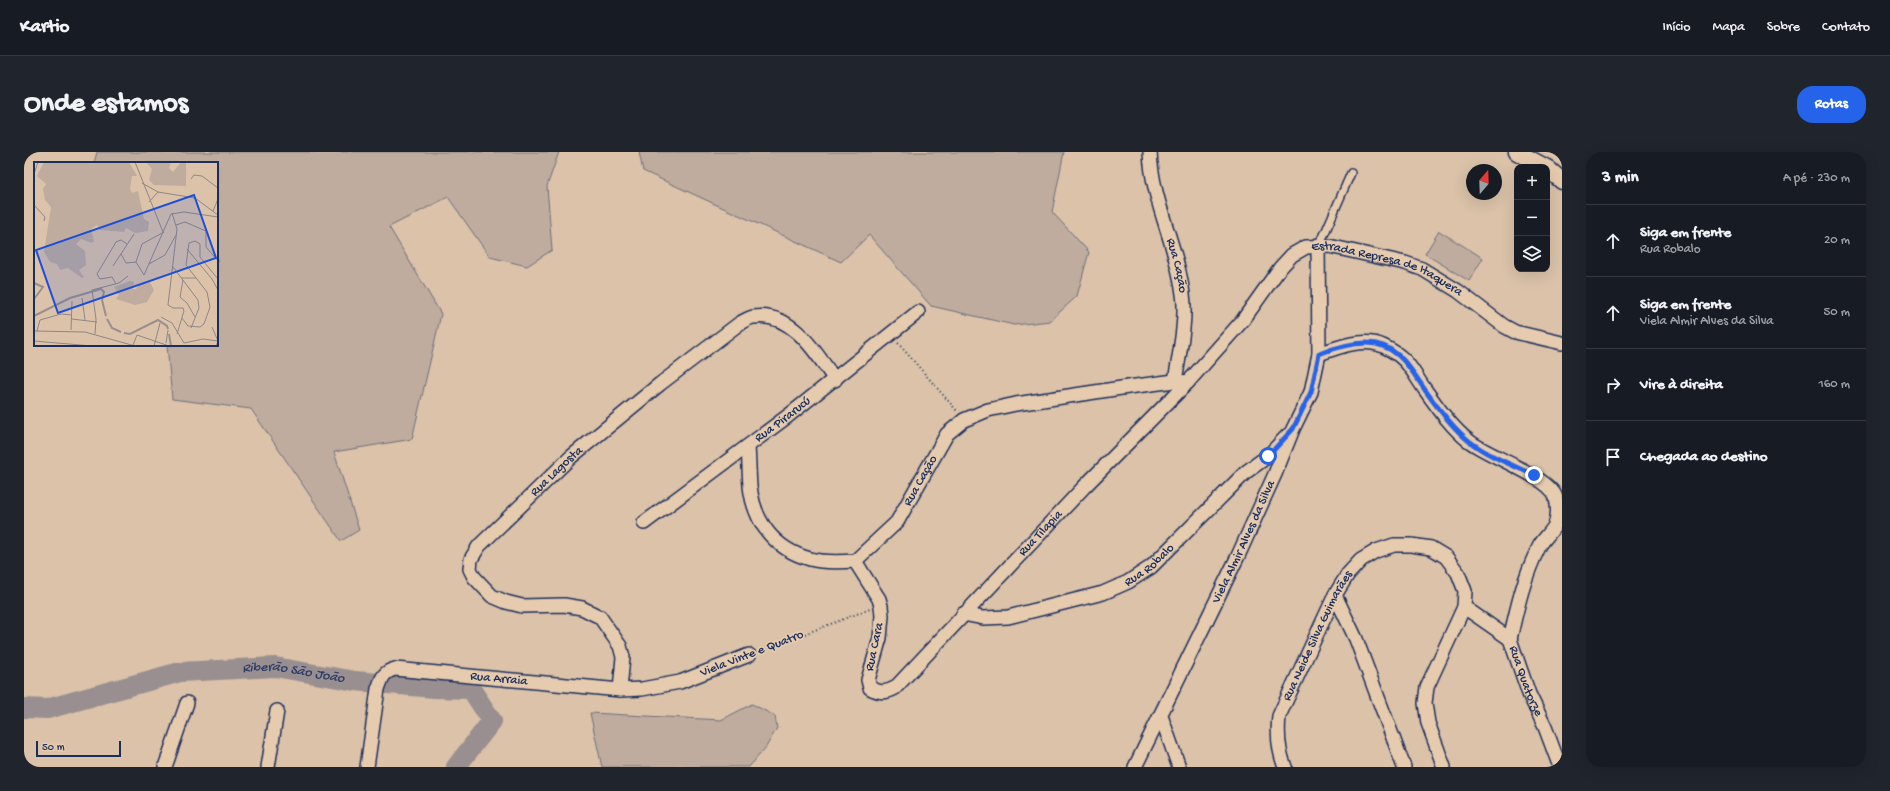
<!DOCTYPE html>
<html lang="pt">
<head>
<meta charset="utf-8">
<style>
  body { margin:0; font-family:"Gochi Hand",sans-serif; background:#20242c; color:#f1f3f6 }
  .controls { position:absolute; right:12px; top:12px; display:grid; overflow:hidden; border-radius:8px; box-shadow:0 4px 16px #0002 }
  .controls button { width:36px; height:36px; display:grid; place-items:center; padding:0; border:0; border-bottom:1px solid #363941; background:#171b24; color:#f1f3f6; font:20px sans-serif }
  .compass { position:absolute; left:1442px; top:12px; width:36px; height:36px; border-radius:50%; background:#171b24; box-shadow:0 4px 16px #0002; rotate:19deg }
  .scale { position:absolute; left:12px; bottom:10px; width:85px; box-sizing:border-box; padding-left:4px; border:2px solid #1b2f5e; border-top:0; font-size:11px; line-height:14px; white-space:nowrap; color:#1b2f5e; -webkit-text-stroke:3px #e7cbae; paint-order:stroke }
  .stop { position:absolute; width:12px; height:12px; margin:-9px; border:3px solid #2563eb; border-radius:50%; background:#fff }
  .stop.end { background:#2563eb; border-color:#fff; box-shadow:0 1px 4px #0008 }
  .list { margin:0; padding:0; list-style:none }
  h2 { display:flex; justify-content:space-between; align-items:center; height:52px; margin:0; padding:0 16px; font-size:17px }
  h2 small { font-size:13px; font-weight:400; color:#9ea1a6 }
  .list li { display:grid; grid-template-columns:26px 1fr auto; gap:12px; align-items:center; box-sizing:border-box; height:72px; padding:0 16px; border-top:1px solid #363941 }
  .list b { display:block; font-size:15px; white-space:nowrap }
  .list p { margin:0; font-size:13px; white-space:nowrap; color:#9ea1a6 }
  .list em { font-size:13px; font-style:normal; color:#9ea1a6 }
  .icon { flex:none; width:22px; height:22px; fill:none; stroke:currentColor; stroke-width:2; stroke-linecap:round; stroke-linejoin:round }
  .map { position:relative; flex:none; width:1538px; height:615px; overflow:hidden; border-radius:16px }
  header { display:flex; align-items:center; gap:24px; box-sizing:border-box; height:56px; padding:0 20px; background:#171b24; border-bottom:1px solid #363941 }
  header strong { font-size:19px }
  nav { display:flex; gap:22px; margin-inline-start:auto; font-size:14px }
  .intro { display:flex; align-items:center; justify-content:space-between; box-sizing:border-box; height:96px; padding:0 24px }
  h1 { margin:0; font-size:28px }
  .button { padding:10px 18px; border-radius:16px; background:#2563eb; color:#fff; font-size:14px; font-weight:700 }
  main { display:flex; gap:24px; padding:0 24px }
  aside { flex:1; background:#171b24; border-radius:16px; box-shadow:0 4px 16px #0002 }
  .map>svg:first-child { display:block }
  .green { fill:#bfac9e; stroke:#6d6e7e }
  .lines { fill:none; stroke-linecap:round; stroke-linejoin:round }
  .river { stroke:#998f90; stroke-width:20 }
  .service-casing { stroke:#1b2f5e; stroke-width:10 }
  .minor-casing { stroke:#1b2f5e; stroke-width:16 }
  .tertiary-casing { stroke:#1b2f5e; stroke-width:19 }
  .path { stroke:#1b2f5e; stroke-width:2; stroke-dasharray:1 3; stroke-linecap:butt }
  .service { stroke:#e7cbae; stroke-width:7 }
  .minor { stroke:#e7cbae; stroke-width:13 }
  .tertiary { stroke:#e7cbae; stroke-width:16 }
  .route { stroke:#2563eb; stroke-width:5 }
  .labels { text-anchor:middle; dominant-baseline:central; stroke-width:3.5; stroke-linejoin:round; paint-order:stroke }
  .street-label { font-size:13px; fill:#1b2f5e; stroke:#e7cbae }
  .water-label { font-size:14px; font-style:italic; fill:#2e3d66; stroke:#e7cbae }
  .inset-river { fill:none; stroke:#998f90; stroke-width:2 }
  .inset-road { fill:none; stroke:#8e878b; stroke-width:1 }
  .view { fill:#1d4ed8; fill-opacity:0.15; stroke:#1d4ed8; stroke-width:2 }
  .inset-edge { fill:none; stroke:#1b2f5e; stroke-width:2 }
</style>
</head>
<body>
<header>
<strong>Kartio</strong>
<nav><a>Início</a><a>Mapa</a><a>Sobre</a><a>Contato</a></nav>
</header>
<div class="intro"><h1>Onde estamos</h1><a class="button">Rotas</a></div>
<main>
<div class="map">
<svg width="1538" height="615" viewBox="0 0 1538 615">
  <rect width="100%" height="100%" fill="#dbc2a9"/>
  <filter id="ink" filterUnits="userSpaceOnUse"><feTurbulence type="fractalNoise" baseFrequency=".025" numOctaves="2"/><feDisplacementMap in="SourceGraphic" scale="8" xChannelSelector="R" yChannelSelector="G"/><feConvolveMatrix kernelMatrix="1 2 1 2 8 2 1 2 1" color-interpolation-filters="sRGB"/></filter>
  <g filter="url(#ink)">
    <path class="green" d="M73,0H535L523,34L528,98L503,114L466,105L424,45L365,75L417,162L388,287L310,300L335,378L317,389L227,257L148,247L143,193H193V11H70Z
      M615,0H1040L1028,60L1065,100L1053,144L1026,169L990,173L907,154L845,83L817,110L619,19Z
      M1415,79L1459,106L1445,129L1401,102Z
      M728,552L751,564L753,576L742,595L725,615H578L566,561L697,568Z"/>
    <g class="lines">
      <path class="river" id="s1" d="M0,556L23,557L156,520L251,515L331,529L410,536L447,537L468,569L432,615"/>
      <defs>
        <path id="service" d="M1294,93L1300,83L1327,21"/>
        <g id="minor">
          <path id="s2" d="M1126,0C1128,50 1153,93 1159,142C1163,167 1155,204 1151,229"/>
          <path d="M1295,202C1314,195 1340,185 1359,194C1385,206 1387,218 1402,239C1414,256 1429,277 1445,289C1464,304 1528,326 1532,346C1534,355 1534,365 1531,373C1527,381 1519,387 1515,395C1500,424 1493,456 1486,487"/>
          <path id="s3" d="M724,295C725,308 725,321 726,334C730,370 750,397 786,407C800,411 817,410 831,409L873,370L923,282L940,268L964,258L992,252L1104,235L1151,229L1164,230"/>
          <path id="s4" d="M620,371L764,264L894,160"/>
          <path id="s5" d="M831,409L855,447L857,454L858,464L856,486L844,528L846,536C856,541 862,541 871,536L1060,335L1164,230L1219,168L1256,116L1268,103L1282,95L1305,94L1381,111L1398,117L1434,139L1480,174L1491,180L1538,191"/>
          <path d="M1311,443L1332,487L1380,615"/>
          <path d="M1440,455L1486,487"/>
          <path id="s6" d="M939,462L959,466L984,465L1079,441L1104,430L1127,415L1222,320L1244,304L1264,283"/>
          <path id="s7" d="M1486,487L1505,542L1521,575L1536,615"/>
          <path id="s8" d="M596,538L599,505L596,494L576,465L558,456L540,453L498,454L482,450L468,444L450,425L446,417L447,407L455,394L547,305L636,232L716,171C720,169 726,165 730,165C768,159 793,202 811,228"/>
          <path d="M1137,564L1155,615"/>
          <path d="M141,615L163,551"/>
          <path d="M244,615L253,559"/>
          <path id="s9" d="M343,615L354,537C358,526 359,520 371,517L596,538L618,537L656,530L725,503"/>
          <path id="s10" d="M1111,615L1214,404L1251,322L1269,277L1287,240L1295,202L1294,93"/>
          <path id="s11" d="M1261,615C1254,598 1253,583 1255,564L1311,443L1324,422L1337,408L1352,399L1370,393H1387L1407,396L1422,405L1434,421L1441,439L1440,455L1403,535L1401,551L1404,571L1420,615"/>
        </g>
        <path id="tertiary" d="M1493,0L1521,15
          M1523,16L1538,29"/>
      </defs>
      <use href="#service" class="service-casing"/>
      <use href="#minor" class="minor-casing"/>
      <use href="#tertiary" class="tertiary-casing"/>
      <path class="path" d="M874,191L933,259
        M736,499L846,457"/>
      <use href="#service" class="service"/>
      <use href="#minor" class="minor"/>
      <use href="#tertiary" class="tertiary"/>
    </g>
  </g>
  <g class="lines" filter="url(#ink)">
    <path class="route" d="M1244,304L1269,277L1287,240L1295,202C1310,196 1326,191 1342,191C1373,191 1386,216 1401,238C1413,255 1429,276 1445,289C1464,304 1488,313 1510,323"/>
  </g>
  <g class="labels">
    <g class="street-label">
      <text stroke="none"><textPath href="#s2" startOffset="117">Rua Cação</textPath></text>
      <text stroke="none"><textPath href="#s5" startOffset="852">Estrada Represa de Itaquera</textPath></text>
      <text stroke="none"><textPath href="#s4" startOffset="173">Rua Pirarucú</textPath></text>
      <text stroke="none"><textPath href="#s8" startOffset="360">Rua Lagosta</textPath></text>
      <text stroke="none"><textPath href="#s3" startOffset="290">Rua Cação</textPath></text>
      <text stroke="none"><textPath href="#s5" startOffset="375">Rua Tilapia</textPath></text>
      <text stroke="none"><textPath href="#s10" startOffset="250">Viela Almir Alves da Silva</textPath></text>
      <text stroke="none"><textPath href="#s6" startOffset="198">Rua Robalo</textPath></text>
      <text stroke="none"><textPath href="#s11" startOffset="141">Rua Neide Silva Guimarães</textPath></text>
      <text transform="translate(851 495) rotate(-78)">Rua Cara</text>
      <text transform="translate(728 502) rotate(-21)">Viela Vinte e Quatro</text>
      <text stroke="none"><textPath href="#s9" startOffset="211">Rua Arraia</textPath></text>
      <text stroke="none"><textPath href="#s7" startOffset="45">Rua Quatorze</textPath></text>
    </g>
    <g class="water-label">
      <text stroke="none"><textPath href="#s1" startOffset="275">Riberão São João</textPath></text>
    </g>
  </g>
  <g transform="translate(10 10)">
    <rect width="184" height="184" fill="#dbc2a9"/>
    <path d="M10,0H95L103,14H98L96,27L98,31L104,29L110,57L115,60L114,69L101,71L92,66L90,70L66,68L63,63L57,67L60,79L58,81L47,77L42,82L51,89L52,103L45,108L50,115L48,116L34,106L26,108L23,102L16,100L10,90L17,45L11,38L9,27L12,22L3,14ZM112,0H137L135,6L139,10L147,0H152V24L120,23L115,18L118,7ZM96,119L100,120L99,127H102L106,122L116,120L120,128L113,140L101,143L82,137L85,133L80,125Z" fill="#bfac9e"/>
    <path class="inset-river" d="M0,121L9,125L0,137M0,154L36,136L67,127L70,130L68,138L72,154M73,157L78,166L87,170M90,171L96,172L124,158L133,164L134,167M135,172L137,184"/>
    <path class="inset-road" d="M101,0L129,70M0,12L4,0M157,17L160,13L168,14L184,26M108,21L124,30L161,36L184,53M115,40L124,30M0,43L11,55L10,59M179,49L184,37M138,51L143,67L134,143L139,146H149L150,149L143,172M142,63L151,60L172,69V85M172,85L184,99M153,87L178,117L184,128M87,92L92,101L102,100L108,82L130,70M102,100L110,113L137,52L150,50L184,55M115,102L131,93L142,73M79,104L100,72M139,105L164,138L165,146L157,166M147,116H162M149,118L146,135L153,141L161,155M82,122L78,115L66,117L63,112L82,80L87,78L93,82M48,136L51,158M127,155L138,161L150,181L169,177L184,179M148,156L154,164L166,165L170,162L176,145L173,130L152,103L155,81L161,79L166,82V95L184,117M38,157L63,160M178,165L184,179L182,184M37,168L38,139M0,169L51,170L101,184M3,169L6,158L27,152L38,153M61,172L62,157L58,128L85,121L94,114M0,179L58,184M132,181L134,168M99,183L103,173L135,184M120,184L126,161"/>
    <path class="view" d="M160,33L182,96L24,151L2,88Z"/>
    <rect width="184" height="184" class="inset-edge"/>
  </g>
</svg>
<div class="controls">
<button>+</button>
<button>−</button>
<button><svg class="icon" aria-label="layers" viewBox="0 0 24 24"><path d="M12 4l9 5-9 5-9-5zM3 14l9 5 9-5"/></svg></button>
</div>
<svg class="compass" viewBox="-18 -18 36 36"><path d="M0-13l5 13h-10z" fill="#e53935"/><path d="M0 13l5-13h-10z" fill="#9ea1a6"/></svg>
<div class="scale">50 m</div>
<div class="stop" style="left:1244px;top:304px"></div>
<div class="stop end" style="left:1510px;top:323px"></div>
</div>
<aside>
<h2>3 min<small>A pé · 230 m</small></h2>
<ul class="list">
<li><svg class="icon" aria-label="ahead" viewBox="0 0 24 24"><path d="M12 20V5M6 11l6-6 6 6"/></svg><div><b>Siga em frente</b><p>Rua Robalo</p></div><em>20 m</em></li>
<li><svg class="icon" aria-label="ahead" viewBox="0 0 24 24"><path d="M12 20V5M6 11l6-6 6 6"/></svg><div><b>Siga em frente</b><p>Viela Almir Alves da Silva</p></div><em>50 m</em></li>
<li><svg class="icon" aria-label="right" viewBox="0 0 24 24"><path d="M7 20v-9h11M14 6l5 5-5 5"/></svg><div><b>Vire à direita</b></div><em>160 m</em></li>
<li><svg class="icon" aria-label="arrive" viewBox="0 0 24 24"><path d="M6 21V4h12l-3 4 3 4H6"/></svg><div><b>Chegada ao destino</b></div></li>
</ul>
</aside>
</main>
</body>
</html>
